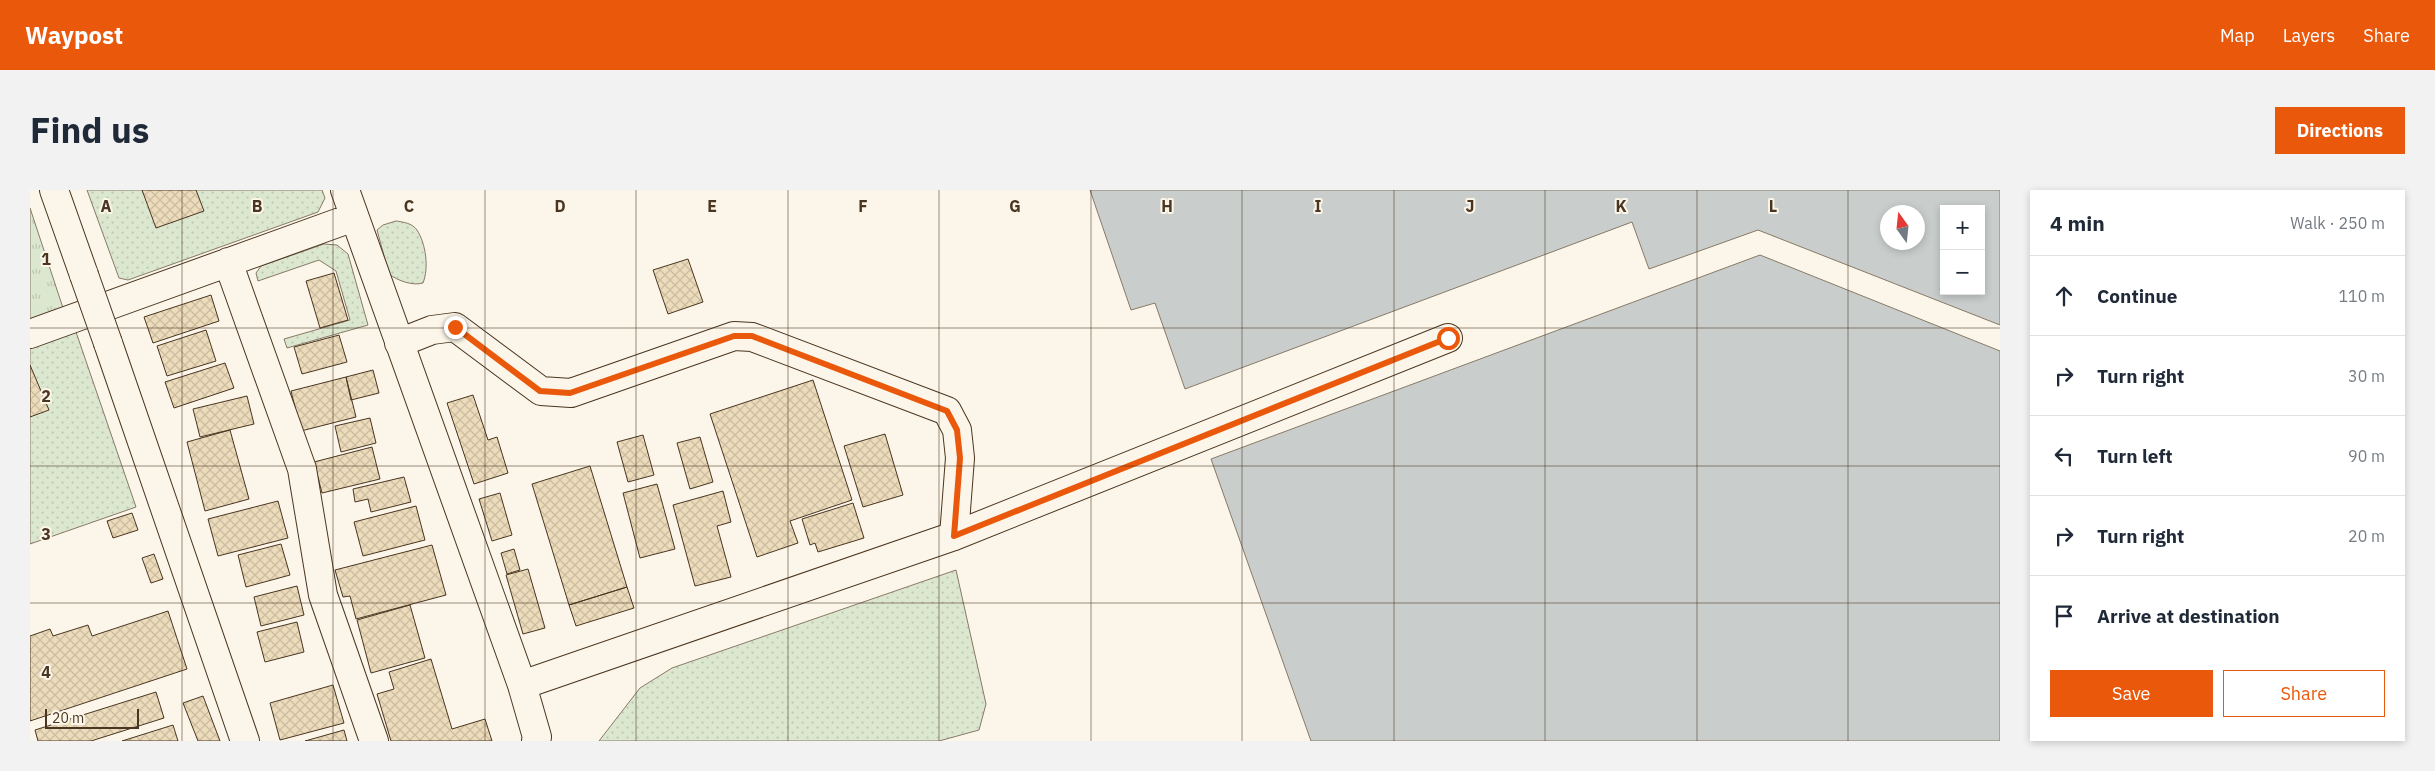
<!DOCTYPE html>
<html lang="en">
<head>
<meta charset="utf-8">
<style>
  body { margin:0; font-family:"IBM Plex Sans",sans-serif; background:#f2f2f3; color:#1f2937 }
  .controls { position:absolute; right:15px; top:15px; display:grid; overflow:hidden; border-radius:0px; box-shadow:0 2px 8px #0003 }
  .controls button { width:45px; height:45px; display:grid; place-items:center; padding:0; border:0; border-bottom:1px solid #e0e1e3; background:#fff; color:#1f2937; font:25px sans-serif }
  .compass { position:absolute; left:1850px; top:15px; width:45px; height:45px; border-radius:50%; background:#fff; box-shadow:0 2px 8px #0003; rotate:345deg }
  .scale { position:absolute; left:15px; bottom:12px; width:94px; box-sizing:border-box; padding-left:5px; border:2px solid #4a3520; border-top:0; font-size:14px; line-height:18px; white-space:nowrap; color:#4a3520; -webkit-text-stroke:4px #fbf6e9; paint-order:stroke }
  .stop { position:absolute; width:15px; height:15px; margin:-11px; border:4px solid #ea580c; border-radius:50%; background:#fff }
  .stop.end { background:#ea580c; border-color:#fff; box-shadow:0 1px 5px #0008 }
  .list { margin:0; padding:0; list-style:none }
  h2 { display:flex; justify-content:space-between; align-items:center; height:65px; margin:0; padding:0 20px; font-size:21px }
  h2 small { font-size:16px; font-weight:400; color:#747a83 }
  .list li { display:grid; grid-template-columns:32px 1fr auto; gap:15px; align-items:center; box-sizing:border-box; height:80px; padding:0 20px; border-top:1px solid #e0e1e3 }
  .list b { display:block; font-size:19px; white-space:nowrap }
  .list em { font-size:16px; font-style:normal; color:#747a83 }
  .actions { display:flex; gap:10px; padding:15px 20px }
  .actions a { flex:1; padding:11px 0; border:1px solid #ea580c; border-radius:0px; text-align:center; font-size:18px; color:#ea580c }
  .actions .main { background:#ea580c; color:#fff }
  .icon { flex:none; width:28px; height:28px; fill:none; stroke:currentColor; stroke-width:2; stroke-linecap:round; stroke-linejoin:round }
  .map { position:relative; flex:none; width:1970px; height:551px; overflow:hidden; border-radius:0px }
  header { display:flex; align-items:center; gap:30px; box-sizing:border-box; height:70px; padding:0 25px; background:#ea580c; color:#fff }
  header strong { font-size:24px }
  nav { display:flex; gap:28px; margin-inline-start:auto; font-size:18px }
  .intro { display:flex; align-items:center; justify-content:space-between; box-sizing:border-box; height:120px; padding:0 30px }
  h1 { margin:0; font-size:35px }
  .button { padding:12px 22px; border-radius:0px; background:#ea580c; color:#fff; font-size:18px; font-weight:700 }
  main { display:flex; gap:30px; padding:0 30px }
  aside { flex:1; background:#fff; border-radius:0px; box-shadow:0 2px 8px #0003 }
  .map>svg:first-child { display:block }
  .grass { fill:url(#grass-dots); stroke:#887966 }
  .park { fill:url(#park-tufts); stroke:#887966 }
  .water { fill:#c9cecd; stroke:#887966; fill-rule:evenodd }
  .building { fill:url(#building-cross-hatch); stroke:#4a3520 }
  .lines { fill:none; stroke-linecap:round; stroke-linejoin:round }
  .minor-casing { stroke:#4a3520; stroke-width:30 }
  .minor { stroke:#fbf6e9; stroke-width:28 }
  .minor-bridge-casing { stroke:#4a3520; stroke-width:30; stroke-linecap:butt }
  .minor-bridge { stroke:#fbf6e9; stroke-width:28 }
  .route { stroke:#ea580c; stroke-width:6 }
  .grid { fill:none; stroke:#4a3520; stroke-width:1; stroke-opacity:0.55 }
  .grid-label { font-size:16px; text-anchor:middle; font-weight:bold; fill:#4a3520; stroke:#fbf6e9; stroke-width:4; stroke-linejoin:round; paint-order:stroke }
</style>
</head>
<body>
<header>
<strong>Waypost</strong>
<nav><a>Map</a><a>Layers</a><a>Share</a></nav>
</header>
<div class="intro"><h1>Find us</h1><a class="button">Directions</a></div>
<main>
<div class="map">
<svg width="1970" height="551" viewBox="0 0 1970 551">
  <defs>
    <pattern id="grass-dots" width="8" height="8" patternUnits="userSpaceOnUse" patternTransform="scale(1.25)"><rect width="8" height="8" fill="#dce7d0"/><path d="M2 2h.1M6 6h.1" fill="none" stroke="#bec7b2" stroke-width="1.8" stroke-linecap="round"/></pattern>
    <pattern id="park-tufts" width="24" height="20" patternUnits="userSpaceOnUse" patternTransform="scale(1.25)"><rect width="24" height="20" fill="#dce7d0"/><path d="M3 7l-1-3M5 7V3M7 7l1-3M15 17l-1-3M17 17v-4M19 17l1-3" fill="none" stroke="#bec7b2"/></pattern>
    <pattern id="building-cross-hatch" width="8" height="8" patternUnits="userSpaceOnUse" patternTransform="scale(1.25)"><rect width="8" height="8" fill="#ecdcbc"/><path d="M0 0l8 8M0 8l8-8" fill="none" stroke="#ccbda1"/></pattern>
  </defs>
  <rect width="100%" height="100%" fill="#fbf6e9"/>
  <path class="grass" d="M57,0H292L295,8L288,22L98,90L89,88Z
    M366,31C373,32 382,33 387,40C396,54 399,78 393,93C383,96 368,91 359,84L347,40L353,35Z
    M294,54L307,55L318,64L338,135L257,158L254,149L320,130L306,81L289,70L228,91L226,83L231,76Z
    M46,142L106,317L0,354V158Z
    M926,380L956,514L949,540L909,551H569L610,498L642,478Z"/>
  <path class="park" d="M0,18L34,121L0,132Z"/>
  <path class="water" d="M1060,0H1970V135L1728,40L1619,79L1602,32L1155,199L1125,113L1101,120ZM1914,19H1951V101H1914ZM1888,22V52H1858V22Z
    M1730,65L1970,161V551H1281L1181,269Z"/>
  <path class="building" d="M112,0H166L174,21L126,38Z
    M658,69L673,112L638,124L623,80Z
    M304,83L318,130L290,138L276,91Z
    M181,105L189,131L123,153L114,127Z
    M176,140L186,171L137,186L127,156Z
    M309,145L317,172L272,184L264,157Z
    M195,173L204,198L144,218L135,192Z
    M0,175L19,220L0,227Z
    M343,180L349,203L321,210L316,187Z
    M316,187L326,227L271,241L261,201Z
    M783,190L822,310L760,331L768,353L727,367L680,224Z
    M443,205L458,250L467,247L478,283L444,294L417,213Z
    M217,206L224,234L170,247L163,219Z
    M340,228L346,253L311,262L305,236Z
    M200,240L219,309L175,321L157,252Z
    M855,244L873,305L833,317L814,256Z
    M613,245L624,285L598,292L587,252Z
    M670,247L683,292L660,299L647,253Z
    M342,257L350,289L292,303L284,272Z
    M560,276L597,397L539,415L502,294Z
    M374,287L381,312L341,322L338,309L325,312L323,299Z
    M627,294L645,359L610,368L593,303Z
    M693,301L701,332L687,336L701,387L665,396L643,315Z
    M470,303L482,345L462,351L449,309Z
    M248,311L258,348L188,366L178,329Z
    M823,313L834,348L788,362L785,353L780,355L772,329Z
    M386,316L395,350L333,366L324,332Z
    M102,323L108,340L83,348L77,331Z
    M251,354L260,385L216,397L208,365Z
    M402,355L416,405L326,429L320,406L313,407L305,380Z
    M484,359L490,380L477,384L471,363Z
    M124,364L133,389L121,393L112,368Z
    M498,379L515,438L493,444L476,385Z
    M267,396L274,425L231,436L224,407Z
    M597,397L604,418L546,436L539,415Z
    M380,415L395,468L341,483L327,430Z
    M138,421L157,479L0,531V446L20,439L23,446L58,435L62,446Z
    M267,432L274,462L235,472L227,442Z
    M401,469L422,539L455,529L462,551H361L347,504L364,499L359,482Z
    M303,495L314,533L250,550L240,513Z
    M126,502L134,528L61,551H8L5,540Z
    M173,506L190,551H168L153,513Z
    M143,535L148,551H92Z
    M314,540L317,551H275Z"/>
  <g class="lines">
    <defs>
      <path id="minor" d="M24,0L54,85
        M315,0L492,495L507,547L506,551
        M198,72L272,279L293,405L344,551
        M0,144L324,27
        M78,153L215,551
        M369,153L402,140L425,137L511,201L541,203L704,146L722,147L917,221L927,240L930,268L924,346
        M492,495L924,346L1418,148"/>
    </defs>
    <use href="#minor" class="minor-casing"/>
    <use href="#minor" class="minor"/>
    <defs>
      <path id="minor-bridge" d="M54,85L78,153"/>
    </defs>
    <use href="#minor-bridge" class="minor-bridge-casing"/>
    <use href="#minor-bridge" class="minor-bridge"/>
  </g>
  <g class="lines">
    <path class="route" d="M425,137L510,201L540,203L704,146H722L917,221L927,240L930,268L924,346L1418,148"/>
  </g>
  <path class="grid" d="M152,0V551M303,0V551M455,0V551M606,0V551M758,0V551M909,0V551M1061,0V551M1212,0V551M1364,0V551M1515,0V551M1667,0V551M1818,0V551M0,138H1970M0,276H1970M0,413H1970"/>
  <g class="grid-label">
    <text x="76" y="22">A</text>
    <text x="227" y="22">B</text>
    <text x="379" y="22">C</text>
    <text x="530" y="22">D</text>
    <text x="682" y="22">E</text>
    <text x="833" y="22">F</text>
    <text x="985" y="22">G</text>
    <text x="1137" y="22">H</text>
    <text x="1288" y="22">I</text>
    <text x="1440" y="22">J</text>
    <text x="1591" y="22">K</text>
    <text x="1743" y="22">L</text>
    <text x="16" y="75">1</text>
    <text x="16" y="212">2</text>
    <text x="16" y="350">3</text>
    <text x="16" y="488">4</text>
  </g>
</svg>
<div class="controls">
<button>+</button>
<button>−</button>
</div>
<svg class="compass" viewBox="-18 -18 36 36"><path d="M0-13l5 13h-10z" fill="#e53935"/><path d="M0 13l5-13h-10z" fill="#747a83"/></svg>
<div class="scale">20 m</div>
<div class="stop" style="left:1418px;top:148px"></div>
<div class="stop end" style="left:425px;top:137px"></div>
</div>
<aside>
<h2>4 min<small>Walk · 250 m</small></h2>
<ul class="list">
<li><svg class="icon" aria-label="ahead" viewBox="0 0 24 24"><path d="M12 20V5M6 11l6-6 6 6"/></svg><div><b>Continue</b></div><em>110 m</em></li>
<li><svg class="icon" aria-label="right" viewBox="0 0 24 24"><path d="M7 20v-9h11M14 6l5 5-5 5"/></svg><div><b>Turn right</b></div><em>30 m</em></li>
<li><svg class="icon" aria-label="left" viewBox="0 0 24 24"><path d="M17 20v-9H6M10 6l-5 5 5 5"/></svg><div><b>Turn left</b></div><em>90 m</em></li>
<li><svg class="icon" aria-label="right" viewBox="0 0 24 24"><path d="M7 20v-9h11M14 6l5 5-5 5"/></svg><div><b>Turn right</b></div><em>20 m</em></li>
<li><svg class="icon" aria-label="arrive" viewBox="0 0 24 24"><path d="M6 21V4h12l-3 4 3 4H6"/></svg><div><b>Arrive at destination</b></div></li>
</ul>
<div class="actions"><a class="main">Save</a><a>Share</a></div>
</aside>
</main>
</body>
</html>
